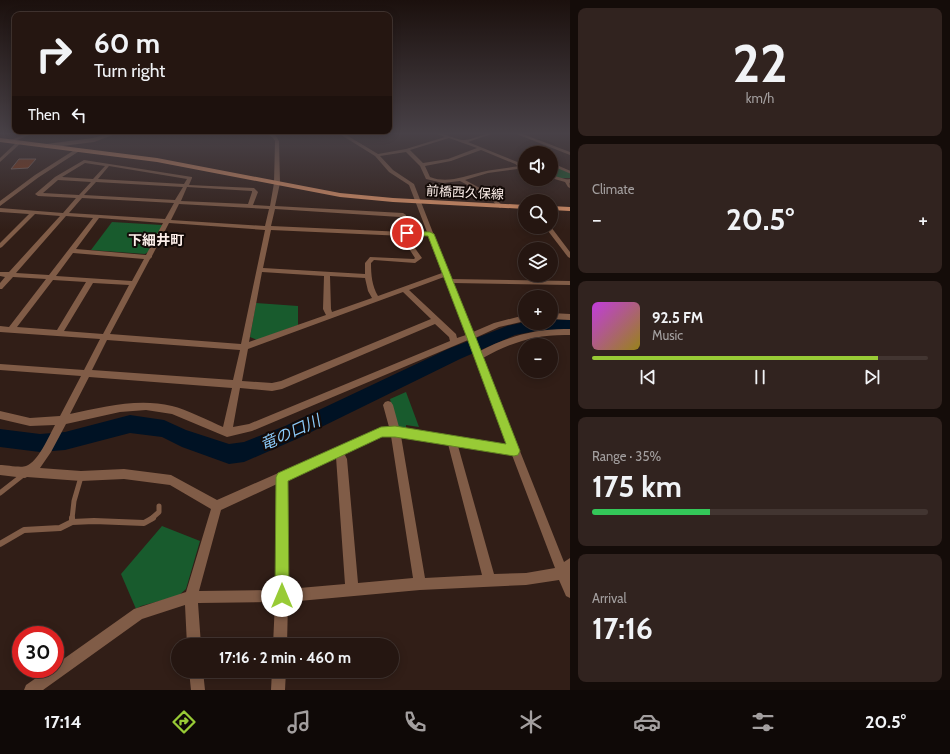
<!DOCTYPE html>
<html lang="en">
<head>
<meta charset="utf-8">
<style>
  body { margin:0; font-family:Cabin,"Noto Sans JP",sans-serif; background:#31231f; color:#f1f3f6; height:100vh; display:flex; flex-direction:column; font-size:15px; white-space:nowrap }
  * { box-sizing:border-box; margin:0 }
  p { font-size:13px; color:#a39f9f }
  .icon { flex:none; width:22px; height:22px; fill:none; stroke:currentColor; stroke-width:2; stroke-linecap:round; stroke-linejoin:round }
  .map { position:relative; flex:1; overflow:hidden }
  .drawer { display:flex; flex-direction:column; gap:8px; padding:8px; background:#140c09; width:380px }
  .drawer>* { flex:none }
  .top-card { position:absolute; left:12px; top:12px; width:380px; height:122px; border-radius:8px; box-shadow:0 2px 10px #0003,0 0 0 1px #423531; background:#251611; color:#f1f3f6; overflow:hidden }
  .fabs { position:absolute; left:518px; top:146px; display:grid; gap:8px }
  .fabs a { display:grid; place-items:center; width:40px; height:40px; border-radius:50%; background:#251611; box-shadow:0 2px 10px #0003,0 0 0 1px #423531; font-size:20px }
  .speed { position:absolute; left:12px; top:626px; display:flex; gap:8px; font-size:20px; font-weight:700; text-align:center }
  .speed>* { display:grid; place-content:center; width:52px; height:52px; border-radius:50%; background:#251611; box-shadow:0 2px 10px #0003,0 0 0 1px #423531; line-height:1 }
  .speed .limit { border:6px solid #d22; background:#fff; color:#111 }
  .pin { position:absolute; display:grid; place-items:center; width:34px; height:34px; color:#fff; margin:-17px; border:2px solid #fff; border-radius:50%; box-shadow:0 1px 4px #0007 }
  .me { position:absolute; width:44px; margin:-22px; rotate:0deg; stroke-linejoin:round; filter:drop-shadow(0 0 3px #0008) }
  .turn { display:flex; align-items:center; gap:14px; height:84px; padding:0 16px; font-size:18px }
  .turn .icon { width:52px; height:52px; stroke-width:2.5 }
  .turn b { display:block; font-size:28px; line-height:34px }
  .then { display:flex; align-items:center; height:38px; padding:0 16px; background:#0003; gap:8px; font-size:15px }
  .big { font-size:30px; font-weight:700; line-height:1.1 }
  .drawer .card { flex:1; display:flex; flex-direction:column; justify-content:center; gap:6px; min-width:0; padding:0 14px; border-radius:8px; background:#31231f }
  .drawer .dial { align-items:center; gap:0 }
  .dial b { font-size:52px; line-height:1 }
  .song { display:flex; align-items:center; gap:12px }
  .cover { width:48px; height:48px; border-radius:6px; background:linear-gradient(135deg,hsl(290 70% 55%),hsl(50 70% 35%)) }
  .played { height:4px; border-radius:2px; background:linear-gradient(90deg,#98cb36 85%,#423531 85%) }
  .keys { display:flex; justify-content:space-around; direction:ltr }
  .heat { display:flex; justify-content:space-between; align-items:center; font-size:22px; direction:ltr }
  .charge { height:6px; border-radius:3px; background:linear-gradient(90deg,#34c759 35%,#423531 0) }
  .trip { position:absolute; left:171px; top:638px; width:228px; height:40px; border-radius:20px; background:#251611; box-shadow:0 2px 10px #0003,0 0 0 1px #423531; font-weight:700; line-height:40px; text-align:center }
  .tabs { display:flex; height:64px; justify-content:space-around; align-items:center; background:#0f0907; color:#a39f9f }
  .tabs .icon { width:28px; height:28px }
  .tabs .selected { color:#98cb36 }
  .tabs b { font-size:18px; color:#f1f3f6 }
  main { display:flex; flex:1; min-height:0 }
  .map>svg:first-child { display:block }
  .green { fill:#185b2d }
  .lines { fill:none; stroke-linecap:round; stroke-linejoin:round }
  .river { fill:#001224; fill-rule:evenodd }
  .building { fill:#8c370d; stroke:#897269 }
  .service-far2 { stroke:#805c47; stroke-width:2.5 }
  .service-far1 { stroke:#805c47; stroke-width:5 }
  .service { stroke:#805c47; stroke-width:6 }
  .minor { fill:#805c47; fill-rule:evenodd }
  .tertiary { fill:#805c47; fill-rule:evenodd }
  .primary { fill:#dd9368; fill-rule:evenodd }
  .route { fill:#98cb36; stroke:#638423 }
  .labels { text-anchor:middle; stroke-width:4; stroke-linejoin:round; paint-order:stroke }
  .far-street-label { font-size:13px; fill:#fceee9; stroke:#130a07 }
  .far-quarter-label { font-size:14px; font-weight:bold; fill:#fceee9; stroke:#130a07 }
  .water-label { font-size:16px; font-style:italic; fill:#8ac9f8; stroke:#130a07 }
</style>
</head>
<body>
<main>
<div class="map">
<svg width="570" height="690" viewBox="0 0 570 690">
  <rect width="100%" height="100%" fill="#311e17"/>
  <path class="green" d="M551,165L570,172V178H560L551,175Z
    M112,222L162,225L163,226L148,252L145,254L91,250Z
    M256,303L298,306V325L257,340L250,337Z
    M406,392L419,427L406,425V429L400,428L396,424L390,399Z
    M162,526L200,541L186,589L178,596L141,606L136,609L121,574Z"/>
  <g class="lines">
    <path class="river" d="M551,319L570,320V332L541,330L515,335L460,359L299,438L244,462L229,464L182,447L162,437L130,433L65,450L40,452L0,447V429L40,434L65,432L130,415L164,420L186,430L229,444L244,442L285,426L448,349L507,326L525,322V323H551Z"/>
  </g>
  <path class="building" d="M19,159H36L28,168L11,169Z"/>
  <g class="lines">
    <path class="service-far2" d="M517,164L525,161
      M551,164L570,172"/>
    <path class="service-far1" d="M0,493L23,475
      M72,519L74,501L81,477
      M151,519L159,512V506"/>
    <path class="service" d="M72,522V518
      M0,544L24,530L60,528L72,522L94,521L144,523L153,518"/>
    <path class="minor" d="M28,133H34L15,141L11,140Z
      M266,133C273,133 276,135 279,141L280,183L275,206L403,213L406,215L409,231L427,232L409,185L389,172L375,156L338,133H343L378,154L406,149L445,137L435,133C445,133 453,139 463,140C470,141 484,133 494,133L468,142L525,165V168L488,173L465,180L489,193L503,206L500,208L486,195L460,181L443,183L426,179L420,166L406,152L380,156L393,170L414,184L451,279L570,281V285L453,283L473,332L494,323L525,315V321L499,327L475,338L480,351C509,336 537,328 570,329V335C536,334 512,342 483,358L564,562L570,558V598L566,596L559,580L526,585L420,590L288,602L287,645H273L275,602L198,603L201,645H187L185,605L142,619L43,690H24L26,685L49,669H55V665L134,609L186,592L211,509L170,485L124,479L81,481L27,477L25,478L0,475V465C6,465 21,468 26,466C38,462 49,436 55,425L30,426L0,419V411L30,418L60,416L81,376L0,370V364L84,370L100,339L0,332V326L9,327L46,279L13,277L2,289H0V283L5,277L0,276V272H9L60,216L35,214L2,247L0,248V243L29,214L0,212V208L63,213L76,198L38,196L35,194L55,177L84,160L192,177V178L189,185L254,188L258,192L253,205L270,206L274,183L275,141L273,138ZM449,138L477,148L448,159L423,163L410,150ZM481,150L520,166C507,168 494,169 482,172C464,176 448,184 430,177L425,166L451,161ZM85,163L105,166L93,179L62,177ZM109,166L187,179L184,184L98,179ZM58,180L91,182L79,195L43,193ZM96,182L183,187L175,200L84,195ZM187,187L252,191V192L248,204L181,201ZM82,198L174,203L165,219L69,213ZM179,204L269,209L265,226L171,220ZM275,209L400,217L404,232L271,226ZM66,216L93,218L49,275L16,273ZM99,218L163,223L146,255L76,249ZM169,223L265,230L241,344L110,334L150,259L152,257V256ZM271,230L404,236L406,244L415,258L414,259L370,257L365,263V274L263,268ZM410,235L428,236L442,273L378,296C372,286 371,275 371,263L374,260L415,263L422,258L412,244ZM73,253L144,259L132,281L56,276ZM262,272L324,276L323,309L326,315L249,342ZM330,276L365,278L368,291L372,298L332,312L331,309ZM444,277L466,335L457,338L456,334L409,290ZM53,280L86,282L57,330L17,327ZM93,283L129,285L103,334L64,331ZM403,292L431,319L281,381L272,383L242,381L248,349ZM435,324L449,337L450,341L249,424L233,427L240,388L272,391L282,389ZM107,340L240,350L233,380L92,370ZM468,340L508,445L399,427L393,405L391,402L388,401L385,402L383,405L389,427L378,429L217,500L171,475L124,469L81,471L40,468L51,452L66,424L120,412L146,410L172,414L227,437L252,431ZM89,377L232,388L223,427C209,421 186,409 172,406C137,398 104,407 70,414ZM382,436H391L413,578L358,583L347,459L344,453ZM401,436L448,444L482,575L425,578ZM458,446L512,455L555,568L526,573L494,574ZM336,457L345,584L288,589L287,480ZM277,484L276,590L199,591L221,510Z
      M514,133H520L570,152V155Z
      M18,141L22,142L0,162V158Z
      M551,175L569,180L570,188L568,187L565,182L551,178Z
      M545,227H551L570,252V258L568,257Z
      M551,313L570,314V320L551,319Z
      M189,671H203L205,690H191Z
      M272,671H286L285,690H271Z"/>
    <path class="tertiary" d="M110,133H118L94,142L46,148L43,146L46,144L93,138Z
      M76,149L81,150L39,177L0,206V201L35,175Z
      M570,179V183L564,181L565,180Z"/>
    <path class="primary" d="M0,138L157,158L340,193L393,198L525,205V209L393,202L340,197L157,162L0,142Z
      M551,206L570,207V211L551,210Z"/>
  </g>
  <linearGradient id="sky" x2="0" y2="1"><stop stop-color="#1b100d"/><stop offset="0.58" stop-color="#484147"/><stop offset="1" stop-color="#484147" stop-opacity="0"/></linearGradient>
  <rect width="570" height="230" fill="url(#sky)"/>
  <path class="route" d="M404,231L430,232L434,234L476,338L520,451L518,455L514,456L395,437H382L288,481L289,596L287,601L282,603L277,601L275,596L276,477L278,473L381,427L395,426L506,444L467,338L428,236L407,235L404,234Z"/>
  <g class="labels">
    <g class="far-street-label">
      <text transform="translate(465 192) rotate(3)" y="5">前橋西久保線</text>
    </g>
    <g class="far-quarter-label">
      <text x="156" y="245">下細井町</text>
    </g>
    <g class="water-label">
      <text transform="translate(290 432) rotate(-24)" y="6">竜の口川</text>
    </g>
  </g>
</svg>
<div class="fabs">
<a><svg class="icon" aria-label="sound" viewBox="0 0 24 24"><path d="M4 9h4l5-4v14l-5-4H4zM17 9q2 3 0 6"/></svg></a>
<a><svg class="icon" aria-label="search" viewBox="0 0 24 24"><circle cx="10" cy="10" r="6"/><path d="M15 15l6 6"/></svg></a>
<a><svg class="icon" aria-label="layers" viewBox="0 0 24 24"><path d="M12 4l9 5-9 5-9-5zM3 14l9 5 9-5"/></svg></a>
<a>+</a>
<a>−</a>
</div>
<div class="speed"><div class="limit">30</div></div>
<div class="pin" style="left:407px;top:233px;background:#d93025"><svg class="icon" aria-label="arrive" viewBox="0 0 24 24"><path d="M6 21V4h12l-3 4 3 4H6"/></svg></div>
<svg class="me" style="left:282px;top:596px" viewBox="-20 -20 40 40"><circle r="19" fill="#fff"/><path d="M0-13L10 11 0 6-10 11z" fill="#98cb36"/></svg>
<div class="trip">17:16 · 2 min · 460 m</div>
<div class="top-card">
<div class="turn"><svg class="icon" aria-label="right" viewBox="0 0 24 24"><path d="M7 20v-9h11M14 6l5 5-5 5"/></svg><div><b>60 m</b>Turn right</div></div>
<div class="then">Then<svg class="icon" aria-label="left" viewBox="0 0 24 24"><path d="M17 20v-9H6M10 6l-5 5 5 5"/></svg></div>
</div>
</div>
<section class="drawer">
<div class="card dial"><b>22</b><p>km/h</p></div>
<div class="card"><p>Climate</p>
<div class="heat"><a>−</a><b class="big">20.5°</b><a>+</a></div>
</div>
<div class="card">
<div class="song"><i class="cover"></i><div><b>92.5 FM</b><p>Music</p></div></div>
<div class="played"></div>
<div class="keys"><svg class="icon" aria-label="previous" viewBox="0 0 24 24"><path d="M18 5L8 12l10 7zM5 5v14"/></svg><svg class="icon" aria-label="pause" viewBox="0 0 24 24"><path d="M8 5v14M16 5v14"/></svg><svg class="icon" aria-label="next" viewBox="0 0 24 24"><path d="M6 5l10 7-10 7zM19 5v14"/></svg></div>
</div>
<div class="card"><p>Range · 35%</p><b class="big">175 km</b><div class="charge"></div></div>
<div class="card"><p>Arrival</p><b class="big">17:16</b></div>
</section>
</main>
<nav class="tabs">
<b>17:14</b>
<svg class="icon selected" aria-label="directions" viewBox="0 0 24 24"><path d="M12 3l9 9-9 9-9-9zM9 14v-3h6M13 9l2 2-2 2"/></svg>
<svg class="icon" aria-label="music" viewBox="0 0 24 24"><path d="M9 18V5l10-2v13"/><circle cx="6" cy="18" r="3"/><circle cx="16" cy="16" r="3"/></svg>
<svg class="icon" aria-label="phone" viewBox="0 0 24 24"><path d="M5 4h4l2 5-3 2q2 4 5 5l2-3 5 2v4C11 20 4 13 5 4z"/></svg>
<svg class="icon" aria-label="climate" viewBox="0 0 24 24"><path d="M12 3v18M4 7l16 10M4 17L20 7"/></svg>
<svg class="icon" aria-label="car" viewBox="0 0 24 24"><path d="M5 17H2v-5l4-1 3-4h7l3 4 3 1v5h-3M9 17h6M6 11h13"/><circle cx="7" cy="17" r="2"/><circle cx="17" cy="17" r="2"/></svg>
<svg class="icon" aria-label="filters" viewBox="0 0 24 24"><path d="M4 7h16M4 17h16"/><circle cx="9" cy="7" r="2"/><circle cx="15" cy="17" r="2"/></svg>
<b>20.5°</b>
</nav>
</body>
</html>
